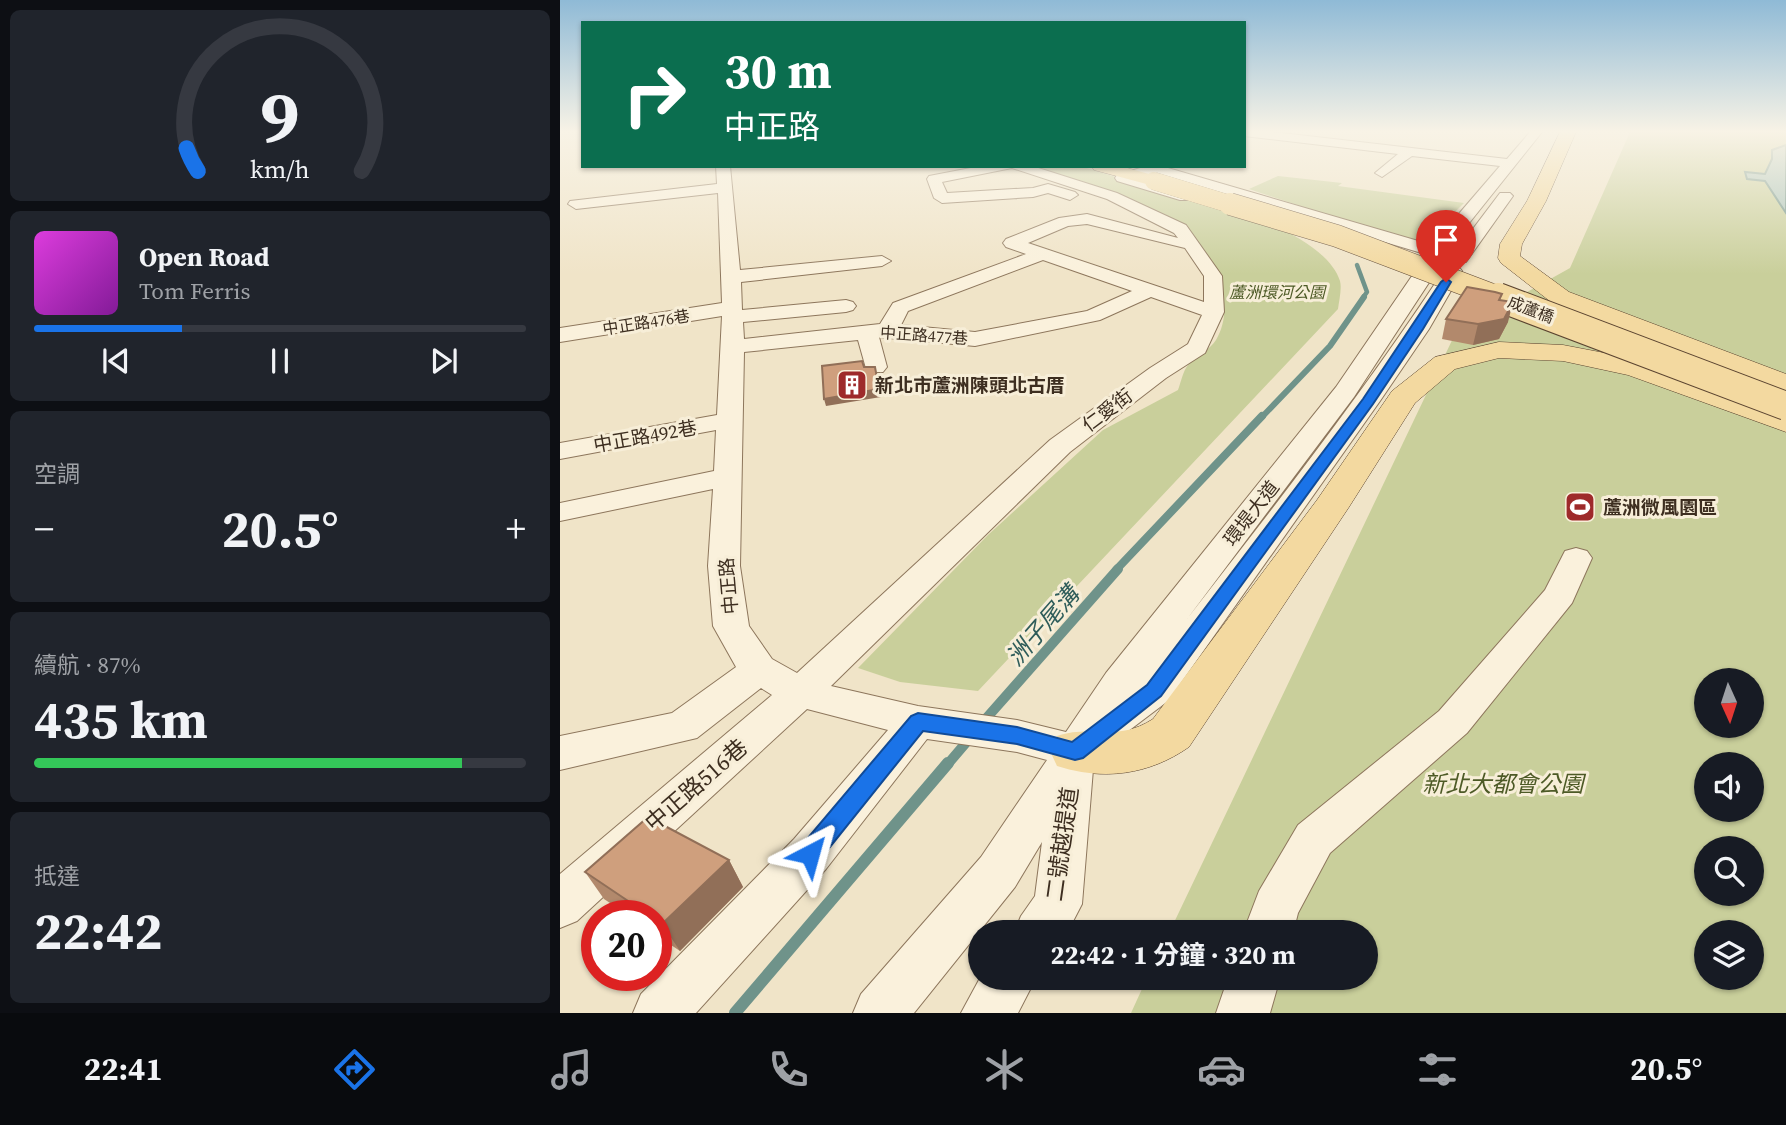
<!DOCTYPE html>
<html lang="zh-TW">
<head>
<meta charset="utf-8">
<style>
  body { margin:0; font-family:"Source Serif 4","Noto Sans TC",serif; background:#20242c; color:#f1f3f6; height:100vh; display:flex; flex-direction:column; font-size:26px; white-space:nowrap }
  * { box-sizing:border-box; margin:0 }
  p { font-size:23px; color:#9ea1a6 }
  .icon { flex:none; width:38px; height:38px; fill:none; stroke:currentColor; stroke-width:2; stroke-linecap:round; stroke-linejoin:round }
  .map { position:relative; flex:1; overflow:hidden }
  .side { display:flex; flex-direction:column; gap:10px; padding:10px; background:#0d0f14; width:560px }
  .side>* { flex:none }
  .banner { position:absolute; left:21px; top:21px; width:665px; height:147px; border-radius:0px; box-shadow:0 2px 5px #0004; background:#0b6e4f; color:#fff; overflow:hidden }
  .needle { width:46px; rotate:177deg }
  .fabs { position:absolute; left:1134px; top:668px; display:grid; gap:14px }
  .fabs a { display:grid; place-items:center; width:70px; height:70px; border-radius:50%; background:#171b24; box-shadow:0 2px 5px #0004; font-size:35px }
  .speed { position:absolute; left:21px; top:900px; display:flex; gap:14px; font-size:35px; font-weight:700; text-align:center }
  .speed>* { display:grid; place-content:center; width:91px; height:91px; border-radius:50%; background:#171b24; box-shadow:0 2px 5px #0004; line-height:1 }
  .speed .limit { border:10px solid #d22; background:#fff; color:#111 }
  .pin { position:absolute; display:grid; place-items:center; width:60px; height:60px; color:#fff; margin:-72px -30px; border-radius:50% 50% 50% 0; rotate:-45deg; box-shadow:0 0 7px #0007 }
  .pin .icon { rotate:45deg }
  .me { position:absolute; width:77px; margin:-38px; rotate:39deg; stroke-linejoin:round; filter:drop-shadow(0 0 5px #0008) }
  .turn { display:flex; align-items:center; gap:24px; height:147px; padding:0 28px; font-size:32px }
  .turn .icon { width:91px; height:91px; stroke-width:2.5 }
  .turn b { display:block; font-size:49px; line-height:60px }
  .big { font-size:52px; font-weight:700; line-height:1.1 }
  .side .card { flex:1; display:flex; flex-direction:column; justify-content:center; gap:10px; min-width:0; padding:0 24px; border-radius:10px; background:#20242c }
  .side .dial { align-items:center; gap:0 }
  .dial svg { height:182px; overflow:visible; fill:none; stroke:#363941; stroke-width:7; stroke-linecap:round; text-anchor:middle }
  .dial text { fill:#f1f3f6; stroke:none }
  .song { display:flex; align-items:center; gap:21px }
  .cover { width:84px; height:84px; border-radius:10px; background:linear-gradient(135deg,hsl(300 70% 55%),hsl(290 70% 35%)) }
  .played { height:7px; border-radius:4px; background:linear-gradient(90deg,#1a73e8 30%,#363941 30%) }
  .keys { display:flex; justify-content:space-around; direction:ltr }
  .heat { display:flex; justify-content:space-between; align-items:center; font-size:38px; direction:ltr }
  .charge { height:10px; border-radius:5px; background:linear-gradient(90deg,#34c759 87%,#363941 0) }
  .trip { position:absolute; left:408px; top:920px; width:410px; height:70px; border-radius:35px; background:#171b24; box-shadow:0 2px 5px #0004; font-weight:700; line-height:70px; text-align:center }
  .tabs { display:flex; height:112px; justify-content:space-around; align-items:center; background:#090b0e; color:#9ea1a6 }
  .tabs .icon { width:49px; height:49px }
  .tabs .selected { color:#1a73e8 }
  .tabs b { font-size:32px; color:#f1f3f6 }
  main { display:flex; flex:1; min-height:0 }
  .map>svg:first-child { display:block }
  .green { fill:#c9cf9b; fill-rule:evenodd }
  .water { fill:#a9c4bc; stroke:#6f938a; stroke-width:2 }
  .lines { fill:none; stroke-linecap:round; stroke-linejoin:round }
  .stream-far4 { stroke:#6f938a; stroke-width:4.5 }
  .stream-far3 { stroke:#6f938a; stroke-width:6 }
  .stream-far2 { stroke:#6f938a; stroke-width:8 }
  .stream-far1 { stroke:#6f938a; stroke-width:10 }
  .stream { stroke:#6f938a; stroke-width:12 }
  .minor-casing { stroke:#8d765c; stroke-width:2 }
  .major-casing { stroke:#5b4430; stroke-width:1 }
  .minor { fill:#faf1dc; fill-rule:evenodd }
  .major { fill:#f3d9a0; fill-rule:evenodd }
  .major-bridge-far2-casing { stroke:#5b4430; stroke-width:18; stroke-linecap:butt }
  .major-bridge-far1-casing { stroke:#5b4430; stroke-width:23; stroke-linecap:butt }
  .major-bridge-casing { stroke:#5b4430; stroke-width:30; stroke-linecap:butt }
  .major-bridge-far2 { stroke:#f3d9a0; stroke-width:18 }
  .major-bridge-far1 { stroke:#f3d9a0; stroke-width:22 }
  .major-bridge { stroke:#f3d9a0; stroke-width:28 }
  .wall { fill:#b2896c }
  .shaded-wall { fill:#916f58 }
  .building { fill:#cf9f7d; stroke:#916f58; stroke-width:2 }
  .route { fill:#1a73e8; stroke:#114b97; stroke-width:2 }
  .labels { text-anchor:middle; stroke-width:6; stroke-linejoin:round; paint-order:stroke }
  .far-park-label { font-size:16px; font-style:italic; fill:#4d5a26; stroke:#f7eed8 }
  .far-street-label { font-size:16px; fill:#3d2e20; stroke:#f7eed8 }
  .poi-label { font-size:19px; font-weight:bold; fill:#3d2e20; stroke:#f7eed8; text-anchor:start }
  .street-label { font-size:19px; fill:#3d2e20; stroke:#f7eed8 }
  .near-park-label { font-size:23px; font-style:italic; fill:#4d5a26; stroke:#f7eed8 }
  .near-street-label { font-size:23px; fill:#3d2e20; stroke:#f7eed8 }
  .near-water-label { font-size:24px; font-style:italic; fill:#2f5d5a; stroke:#f7eed8 }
</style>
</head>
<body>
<main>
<section class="side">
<div class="card dial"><svg viewBox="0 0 100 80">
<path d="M14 69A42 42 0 1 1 86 69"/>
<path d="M14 69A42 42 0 0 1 9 59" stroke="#1a73e8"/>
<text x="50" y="56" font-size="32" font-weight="700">9</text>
<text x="50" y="72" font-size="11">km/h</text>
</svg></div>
<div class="card">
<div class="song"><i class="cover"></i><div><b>Open Road</b><p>Tom Ferris</p></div></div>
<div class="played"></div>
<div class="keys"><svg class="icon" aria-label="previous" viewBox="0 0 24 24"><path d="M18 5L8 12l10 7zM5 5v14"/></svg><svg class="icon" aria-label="pause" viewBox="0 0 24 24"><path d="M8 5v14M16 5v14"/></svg><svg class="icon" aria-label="next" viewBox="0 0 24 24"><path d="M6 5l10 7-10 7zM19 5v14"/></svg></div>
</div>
<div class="card"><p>空調</p>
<div class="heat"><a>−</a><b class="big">20.5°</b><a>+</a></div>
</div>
<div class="card"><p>續航 · 87%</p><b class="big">435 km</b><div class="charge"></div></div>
<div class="card"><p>抵達</p><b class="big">22:42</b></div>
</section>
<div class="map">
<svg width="1226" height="1013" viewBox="0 0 1226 1013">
  <rect width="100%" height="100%" fill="#f0e4c8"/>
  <path class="green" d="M1070,132H1226V1013H571L587,978H805V933H609L896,332L1010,268ZM1146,681H1192V726H1146ZM1146,765H1192V810H1146ZM1146,849H1192V894H1146ZM1146,933H1192V978H1146Z
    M462,166H520L718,227C740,238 772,256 780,281C782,289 779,301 778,309L418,691L340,682L298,668L428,535L543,430L618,390C621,382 623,371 628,365C636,355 650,350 656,340C679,301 650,251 620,226Z
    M718,176L782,183L778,186L904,203L865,242H848L689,189Z"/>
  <path class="water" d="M1226,145V213L1205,181L1187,179L1185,172L1205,174L1212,159V150Z"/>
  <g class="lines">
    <path class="stream-far4" d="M797,265L807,292L802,299"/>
    <path class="stream-far3" d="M701,418L770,346L804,297"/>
    <path class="stream-far2" d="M556,570L702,416"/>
    <path class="stream-far1" d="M423,722L558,569
      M387,765L410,738"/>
    <path class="stream" d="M175,1013L388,763"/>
    <g class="minor-casing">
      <path id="minor" d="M684,132H713L947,159L970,132H982L886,252L891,258L940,193H950L953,196L906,262H895L902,271L900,275L890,277L896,282L869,329L820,401L608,701L534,757L522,904L507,933H454L461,916L475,896L482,842L455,887L354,1013H293L301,994L421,857L487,760L457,752L367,739L266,869L136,1013H73L81,994L234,839L328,730L247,709L17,921L0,928V874L212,695L201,688L137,738L0,770V736L112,713L176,667L153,626L148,566L153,489L0,521V503L154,471L156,430L0,459V443L157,415L162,316L0,342V328L162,303L158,193L16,209L8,204L10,201L157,184L156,166H170L180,270L322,256L331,261L322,266L181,282L182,310L286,300L293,302L296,306L293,310L286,312L183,322L184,339L320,324L333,303L466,254L446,247L443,243L446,239L499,218L527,214L618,238L614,233L547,199L452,168L382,182L387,193L473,188L488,184L515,192L518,195L510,200L488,193L473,197L382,203L374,198L367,179L369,176L421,166H472L557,193L626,225L662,276L664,312L645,353L606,378L510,452L271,686L358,706L457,720L506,732L546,673L776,387L854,273L865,268H880L874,261L867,260L865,254L594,173L577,178L630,194L633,197L630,200H620L557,181L555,178L557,175L587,166H610L608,168L872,245L940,166L852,156L822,177L815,173L838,154L684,136ZM527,224L625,248L644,276V302L468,243L508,226ZM483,260L572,291L527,311L415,332L341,325L348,311ZM878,279C800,397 713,508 627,619L794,397L870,281ZM591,297L642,315L628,344L590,368L490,440L237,673L212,659L189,626L180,566L184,352L298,340L307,372H323L327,367L319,337L415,346L540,320Z
        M1016,548L1027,551L1032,558L1012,603L907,733L770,853L738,913L733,933H683L699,891L738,825L879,711L985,590L1005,551Z
        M420,978H476L458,1013H401Z
        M668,978H720L710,1013H656Z"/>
    </g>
    <g class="major-casing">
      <path id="major" d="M1000,132H1016L986,201L962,244L960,256L1009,292L1226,374V393L991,302L941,263L938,258L940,244L967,201Z
        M532,166H560L600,177L603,181L594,186L534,170Z
        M939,342L1003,345L1076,359L1226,411V432L1068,375L1003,361L939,358L895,369L855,403L789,507L629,747C589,775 543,781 497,766L490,751L497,736C533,724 556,743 593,719L757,500L832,391L875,357Z"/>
    </g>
    <use href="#minor" class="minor"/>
    <use href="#major" class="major"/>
    <g class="major-bridge-far2-casing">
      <path id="major-bridge-far2" d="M594,181L676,206"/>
    </g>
    <g class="major-bridge-far1-casing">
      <path id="major-bridge-far1" d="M670,204L777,236L943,299"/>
    </g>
    <g class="major-bridge-casing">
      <path id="major-bridge" d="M938,297L1226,406"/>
    </g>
    <use href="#major-bridge-far2" class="major-bridge-far2"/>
    <use href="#major-bridge-far1" class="major-bridge-far1"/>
    <use href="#major-bridge" class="major-bridge"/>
  </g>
  <path class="wall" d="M942,294L940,300L948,322L939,339L913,345L882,339L886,319Z
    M169,860L183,887L120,951L96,935V915H68L44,899L25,872Z"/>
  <path class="shaded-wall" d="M953,302L948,322L939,339L913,345L918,324Z
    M315,367L321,397L266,406L264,399Z
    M169,860L183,887L120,951L102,924Z"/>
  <path class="building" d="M907,287L935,292L942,294L939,300L953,302L944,319L918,324L886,319Z
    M302,361L304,367H315L319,389L264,399L262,366Z
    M88,817L169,860L102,924L96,920V915H89L25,872Z"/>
  <linearGradient id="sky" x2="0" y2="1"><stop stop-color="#8fbad6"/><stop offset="0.48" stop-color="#f8f3e6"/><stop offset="1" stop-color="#f8f3e6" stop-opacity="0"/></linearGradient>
  <rect width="1226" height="274" fill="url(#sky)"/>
  <path class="route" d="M886,278L891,282L863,329L813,404L601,696L523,758L515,760L457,744L363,731L258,862L250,866L241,862L237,854L241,846L351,716L358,713L457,727L512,742L587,685L803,399L881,282Z"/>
  <defs>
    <g id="building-square" transform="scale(1.575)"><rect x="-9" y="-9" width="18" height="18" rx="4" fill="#9e2a2b" stroke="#f7eed8"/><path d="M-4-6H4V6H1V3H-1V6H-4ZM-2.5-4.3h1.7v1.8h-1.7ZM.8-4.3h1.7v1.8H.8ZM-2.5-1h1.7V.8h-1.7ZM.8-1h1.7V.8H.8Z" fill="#fff"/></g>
    <g id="stadium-square" transform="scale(1.575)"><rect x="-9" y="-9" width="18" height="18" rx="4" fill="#9e2a2b" stroke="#f7eed8"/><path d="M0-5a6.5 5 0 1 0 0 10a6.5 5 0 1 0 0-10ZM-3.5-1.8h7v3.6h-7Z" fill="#fff"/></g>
  </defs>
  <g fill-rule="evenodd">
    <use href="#building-square" x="292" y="385"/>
    <use href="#stadium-square" x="1020" y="507"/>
  </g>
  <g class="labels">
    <g class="far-park-label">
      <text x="717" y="298">蘆洲環河公園</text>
    </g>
    <g class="far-street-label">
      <text transform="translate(971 309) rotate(21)" y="6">成蘆橋</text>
      <text transform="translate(86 322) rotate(-9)" y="6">中正路476巷</text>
      <text transform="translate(364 335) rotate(4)" y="6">中正路477巷</text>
    </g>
    <g class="poi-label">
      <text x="315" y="392">新北市蘆洲陳頭北古厝</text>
      <text x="1043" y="514">蘆洲微風園區</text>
    </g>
    <g class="street-label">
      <text transform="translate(547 410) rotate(-37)" y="7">仁愛街</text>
      <text transform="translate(85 436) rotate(-10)" y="7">中正路492巷</text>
      <text transform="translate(691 513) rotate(-52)" y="7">環堤大道</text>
      <text transform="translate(168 586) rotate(-95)" y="7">中正路</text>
    </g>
    <g class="near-park-label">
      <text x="943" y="792">新北大都會公園</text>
    </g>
    <g class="near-street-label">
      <text transform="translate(136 785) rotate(-41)" y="8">中正路516巷</text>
      <text transform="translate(502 844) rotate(-82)" y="8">二號越提道</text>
    </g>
    <g class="near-water-label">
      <text transform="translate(483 626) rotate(-49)" y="8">洲子尾溝</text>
    </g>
  </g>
</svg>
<div class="fabs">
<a><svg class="needle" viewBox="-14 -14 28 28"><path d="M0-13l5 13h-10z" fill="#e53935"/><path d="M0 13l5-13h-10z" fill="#9ea1a6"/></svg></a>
<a><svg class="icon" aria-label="sound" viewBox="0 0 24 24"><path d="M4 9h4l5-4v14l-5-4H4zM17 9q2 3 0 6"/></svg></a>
<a><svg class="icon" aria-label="search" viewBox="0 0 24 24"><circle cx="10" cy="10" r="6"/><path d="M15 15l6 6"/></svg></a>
<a><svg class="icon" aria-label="layers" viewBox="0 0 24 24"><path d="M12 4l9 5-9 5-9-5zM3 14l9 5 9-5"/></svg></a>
</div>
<div class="speed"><div class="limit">20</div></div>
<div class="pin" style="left:886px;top:282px;background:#d93025"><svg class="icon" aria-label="arrive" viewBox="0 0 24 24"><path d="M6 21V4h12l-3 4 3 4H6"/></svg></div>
<svg class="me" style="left:250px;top:854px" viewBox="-20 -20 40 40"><path d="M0-17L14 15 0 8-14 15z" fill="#1a73e8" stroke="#fff" stroke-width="4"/></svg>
<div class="trip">22:42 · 1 分鐘 · 320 m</div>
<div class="banner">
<div class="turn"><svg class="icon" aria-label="right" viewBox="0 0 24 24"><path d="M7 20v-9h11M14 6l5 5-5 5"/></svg><div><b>30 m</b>中正路</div></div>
</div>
</div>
</main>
<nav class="tabs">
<b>22:41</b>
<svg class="icon selected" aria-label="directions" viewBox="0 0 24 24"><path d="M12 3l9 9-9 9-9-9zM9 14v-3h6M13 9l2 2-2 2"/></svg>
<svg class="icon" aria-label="music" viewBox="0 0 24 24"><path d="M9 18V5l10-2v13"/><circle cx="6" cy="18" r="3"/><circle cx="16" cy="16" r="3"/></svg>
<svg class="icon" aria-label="phone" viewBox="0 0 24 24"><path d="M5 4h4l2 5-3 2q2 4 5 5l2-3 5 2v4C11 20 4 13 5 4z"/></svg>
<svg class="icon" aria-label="climate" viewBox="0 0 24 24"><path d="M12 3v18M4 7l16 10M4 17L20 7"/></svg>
<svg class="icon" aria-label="car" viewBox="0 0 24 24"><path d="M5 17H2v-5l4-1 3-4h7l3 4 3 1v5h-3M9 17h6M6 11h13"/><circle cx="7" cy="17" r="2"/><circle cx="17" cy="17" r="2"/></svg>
<svg class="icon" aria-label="filters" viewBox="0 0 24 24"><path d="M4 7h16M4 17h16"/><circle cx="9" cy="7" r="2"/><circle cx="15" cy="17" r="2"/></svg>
<b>20.5°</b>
</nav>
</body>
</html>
